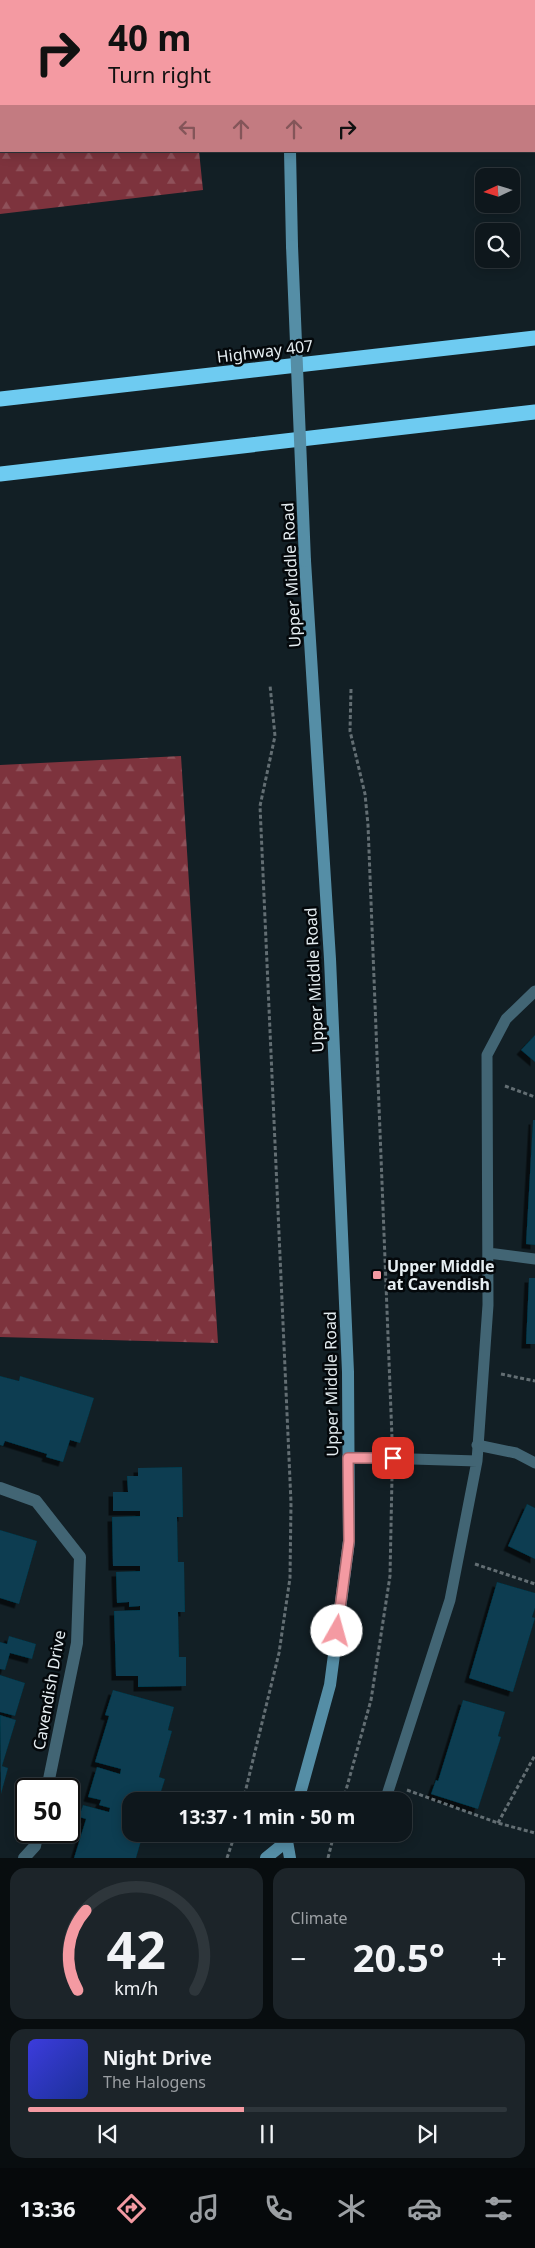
<!DOCTYPE html>
<html lang="en">
<head>
<meta charset="utf-8">
<style>
  body { margin:0; font-family:"Noto Sans",sans-serif; background:#1c2429; color:#f1f3f6; height:100vh; display:flex; flex-direction:column; font-size:19px; white-space:nowrap }
  * { box-sizing:border-box; margin:0 }
  p { font-size:16px; color:#9b9fa3 }
  .icon { flex:none; width:28px; height:28px; fill:none; stroke:currentColor; stroke-width:2; stroke-linecap:round; stroke-linejoin:round }
  .map { position:relative; height:1858px; overflow:hidden }
  .side { display:flex; flex-direction:column; gap:10px; padding:10px; background:#080d0f; flex:1 }
  .side>* { flex:none }
  .banner { position:absolute; left:0px; top:0px; width:535px; height:152px; box-shadow:0 2px 12px #0003,0 0 0 1px #2e363b; background:#f49aa2; color:#111; overflow:hidden }
  .needle { width:32px; rotate:266deg }
  .buttons { position:absolute; left:475px; top:168px; display:grid; gap:10px }
  .buttons a { display:grid; place-items:center; width:45px; height:45px; border-radius:10px; background:#0e171c; box-shadow:0 2px 12px #0003,0 0 0 1px #2e363b; font-size:25px }
  .speed { position:absolute; left:15px; top:1778px; display:flex; gap:10px; font-size:25px; font-weight:700; text-align:center }
  .speed>* { display:grid; place-content:center; width:65px; height:65px; border-radius:50%; background:#0e171c; box-shadow:0 2px 12px #0003,0 0 0 1px #2e363b; line-height:1 }
  .speed .limit { border:2px solid #111; border-radius:8px; background:#fff; color:#111 }
  .pin { position:absolute; display:grid; place-items:center; width:42px; height:42px; color:#fff; margin:-21px; border-radius:10px; box-shadow:0 2px 8px #0006 }
  .me { position:absolute; width:55px; margin:-28px; rotate:7deg; stroke-linejoin:round; filter:drop-shadow(0 0 4px #0008) }
  .turn { display:flex; align-items:center; gap:18px; height:105px; padding:0 25px; font-size:22px }
  .turn .icon { width:65px; height:65px; stroke-width:2.5 }
  .turn b { display:block; font-size:35px; line-height:42px }
  .lanes { display:flex; align-items:center; height:48px; padding:0 25px; background:#0003; justify-content:center; gap:25px; direction:ltr }
  .lanes .off { opacity:.35 }
  .big { font-size:38px; font-weight:700; line-height:1.1 }
  .side .tile { flex:1; display:flex; flex-direction:column; justify-content:center; gap:8px; min-width:0; padding:0 18px; border-radius:15px; background:#1c2429 }
  .side .dial { align-items:center; gap:0 }
  .dial svg { height:130px; overflow:visible; fill:none; stroke:#2e363b; stroke-width:7; stroke-linecap:round; text-anchor:middle }
  .dial text { fill:#f1f3f6; stroke:none }
  .song { display:flex; align-items:center; gap:15px }
  .cover { width:60px; height:60px; border-radius:8px; background:linear-gradient(135deg,hsl(240 70% 55%),hsl(230 70% 35%)) }
  .played { height:5px; border-radius:2px; background:linear-gradient(90deg,#f49aa2 45%,#2e363b 45%) }
  .keys { display:flex; justify-content:space-around; direction:ltr }
  .heat { display:flex; justify-content:space-between; align-items:center; font-size:28px; direction:ltr }
  .side .tiles { flex:1; display:grid; gap:10px; grid-template-columns:1fr 1fr }
  .tile:last-child { grid-column:span 2 }
  .trip { position:absolute; left:122px; top:1792px; width:290px; height:50px; border-radius:15px; background:#0e171c; box-shadow:0 2px 12px #0003,0 0 0 1px #2e363b; font-weight:700; line-height:50px; text-align:center }
  .dock { display:flex; height:80px; justify-content:space-around; align-items:center; background:#06090b; color:#9b9fa3 }
  .dock .icon { width:35px; height:35px }
  .dock .selected { color:#f49aa2 }
  .dock b { font-size:22px; color:#f1f3f6 }
  .map>svg:first-child { display:block }
  .forest { fill:url(#forest-firs) }
  .building { fill:#073e51; filter:url(#shadow) }
  .lines { fill:none; stroke-linecap:round; stroke-linejoin:round }
  .path { stroke:#636e73; stroke-width:3; stroke-dasharray:4 2.5; stroke-linecap:butt }
  .service { stroke:#426574; stroke-width:11 }
  .minor { stroke:#426574; stroke-width:12 }
  .secondary { stroke:#558ea6; stroke-width:12 }
  .motorway { stroke:#6ecbf1; stroke-width:15 }
  .secondary-bridge { stroke:#558ea6; stroke-width:12 }
  .route-casing { stroke:#9f6469; stroke-width:12 }
  .route { stroke:#f49aa2; stroke-width:9 }
  .poi-dot { fill:#f49aa2; stroke:#04080b; stroke-width:2 }
  .labels { text-anchor:middle; stroke-width:5; stroke-linejoin:round; paint-order:stroke }
  .street-label { font-size:16px; fill:#e5edf1; stroke:#04080b }
  .poi-label { font-size:16px; font-weight:bold; fill:#e5edf1; stroke:#04080b; text-anchor:start }
</style>
</head>
<body>
<div class="map">
<svg width="535" height="1858" viewBox="0 0 535 1858">
  <defs>
    <pattern id="forest-firs" width="22" height="20" patternUnits="userSpaceOnUse" patternTransform="scale(1.25)"><rect width="22" height="20" fill="#7d333d"/><path d="M5 1l3.5 6h-7zM16 11l3.5 6h-7z" fill="#8f515a"/></pattern>
    <filter id="shadow"><feDropShadow dx="-4.5" dy="4.5" stdDeviation="0" flood-color="#0009"/></filter>
  </defs>
  <rect width="100%" height="100%" fill="#121f25"/>
  <path class="forest" d="M0,0H183L1,1V151H199L203,190L0,214Z
    M181,756L218,1343L0,1337V765Z"/>
  <path class="building" d="M535,1035V1062L521,1050Z
    M533,1120H535V1245L526,1244Z
    M529,1278H535V1344H526Z
    M0,1376L19,1381L20,1376L94,1398L80,1443L70,1440L63,1462L46,1457L47,1454L5,1441L3,1446L0,1445Z
    M182,1467L183,1517H177L178,1562H184L185,1612H178L179,1657H186V1686L138,1687V1676H116L114,1611L140,1610V1606L129,1607V1602L117,1603L116,1572L140,1571V1566H113L112,1517L140,1516V1511H113V1492H128L127,1476H138V1468Z
    M527,1504L535,1508V1559L508,1546Z
    M0,1530L37,1541L19,1604L0,1598Z
    M497,1582L535,1593V1608L532,1617L535,1618L513,1692L469,1678Z
    M9,1636L36,1644L32,1659L10,1653L5,1670L0,1669V1642L7,1644Z
    M0,1675L25,1683L15,1716L0,1712Z
    M113,1690L174,1707L168,1730L172,1731L159,1777L165,1779L158,1801H131V1834H143L136,1858H74L86,1819L79,1817L83,1805L109,1812L110,1808L99,1805L101,1800L88,1797L97,1767L120,1774L121,1769L95,1762L109,1716L105,1715Z
    M463,1700L505,1712L498,1736L501,1737L478,1809L431,1794L436,1780L438,1781Z
    M0,1715L16,1720L2,1766L8,1768L1,1794Z"/>
  <g class="lines">
    <path class="path" d="M243,0V1
      M318,1L319,0
      M351,689L350,731L365,794L368,825L392,1438
      M505,1086L535,1097
      M501,1374L535,1381
      M475,1564L535,1584
      M407,1790L498,1823L535,1833
      M243,1801L279,1653L290,1578L291,1503L260,806L275,736L270,685
      M343,1801L371,1700L390,1576L392,1477
      M498,1823L535,1755
      M227,1858L235,1834
      M328,1858L334,1834"/>
    <path class="service" d="M488,1253L535,1259
      M477,1445L516,1453L535,1463
      M348,1457L477,1461
      M385,1801L450,1600L477,1461L488,1305L487,1055L506,1019L535,991"/>
    <path class="minor" d="M0,1488L36,1501L80,1557L77,1643L47,1789
      M24,1858L35,1846L38,1831"/>
    <path class="secondary" d="M287,0L288,1
      M290,151L292,246
      M298,1801L330,1685L349,1541L348,1372L330,959L305,561
      M289,1834L287,1841L290,1858
      M266,1858L287,1841"/>
    <path class="motorway" d="M0,399L535,338
      M0,474L535,412"/>
    <path class="secondary-bridge" d="M292,246L305,561"/>
  </g>
  <g class="lines">
    <g class="route-casing">
      <path id="route" d="M337,1631L349,1541L348,1458H393"/>
    </g>
    <use href="#route" class="route"/>
  </g>
  <rect class="poi-dot" x="372" y="1270" width="10" height="10" rx="2.5"/>
  <g class="labels">
    <g class="street-label">
      <text transform="translate(265 351) rotate(-7)" y="6">Highway 407</text>
      <text transform="translate(291 575) rotate(-93)" y="6">Upper Middle Road</text>
      <text transform="translate(314 980) rotate(-93)" y="6">Upper Middle Road</text>
      <text transform="translate(331 1384) rotate(-91)" y="6">Upper Middle Road</text>
      <text transform="translate(49 1690) rotate(-80)" y="6">Cavendish Drive</text>
    </g>
    <g class="poi-label">
      <text x="387" y="1272">Upper Middle<tspan x="387" dy="18">at Cavendish</tspan></text>
    </g>
  </g>
</svg>
<div class="buttons">
<a><svg class="needle" viewBox="-14 -14 28 28"><path d="M0-13l5 13h-10z" fill="#e53935"/><path d="M0 13l5-13h-10z" fill="#9b9fa3"/></svg></a>
<a><svg class="icon" aria-label="search" viewBox="0 0 24 24"><circle cx="10" cy="10" r="6"/><path d="M15 15l6 6"/></svg></a>
</div>
<div class="speed"><div class="limit">50</div></div>
<div class="pin" style="left:393px;top:1458px;background:#d93025"><svg class="icon" aria-label="arrive" viewBox="0 0 24 24"><path d="M6 21V4h12l-3 4 3 4H6"/></svg></div>
<svg class="me" style="left:337px;top:1631px" viewBox="-20 -20 40 40"><circle r="19" fill="#fff"/><path d="M0-13L10 11 0 6-10 11z" fill="#f49aa2"/></svg>
<div class="trip">13:37 · 1 min · 50 m</div>
<div class="banner">
<div class="turn"><svg class="icon" aria-label="right" viewBox="0 0 24 24"><path d="M7 20v-9h11M14 6l5 5-5 5"/></svg><div><b>40 m</b>Turn right</div></div>
<div class="lanes"><svg class="icon off" aria-label="left" viewBox="0 0 24 24"><path d="M17 20v-9H6M10 6l-5 5 5 5"/></svg><svg class="icon off" aria-label="ahead" viewBox="0 0 24 24"><path d="M12 20V5M6 11l6-6 6 6"/></svg><svg class="icon off" aria-label="ahead" viewBox="0 0 24 24"><path d="M12 20V5M6 11l6-6 6 6"/></svg><svg class="icon" aria-label="right" viewBox="0 0 24 24"><path d="M7 20v-9h11M14 6l5 5-5 5"/></svg></div>
</div>
</div>
<section class="side">
<div class="tiles">
<div class="tile dial"><svg viewBox="0 0 100 80">
<path d="M14 69A42 42 0 1 1 86 69"/>
<path d="M14 69A42 42 0 0 1 19 20" stroke="#f49aa2"/>
<text x="50" y="56" font-size="32" font-weight="700">42</text>
<text x="50" y="72" font-size="11">km/h</text>
</svg></div>
<div class="tile"><p>Climate</p>
<div class="heat"><a>−</a><b class="big">20.5°</b><a>+</a></div>
</div>
<div class="tile">
<div class="song"><i class="cover"></i><div><b>Night Drive</b><p>The Halogens</p></div></div>
<div class="played"></div>
<div class="keys"><svg class="icon" aria-label="previous" viewBox="0 0 24 24"><path d="M18 5L8 12l10 7zM5 5v14"/></svg><svg class="icon" aria-label="pause" viewBox="0 0 24 24"><path d="M8 5v14M16 5v14"/></svg><svg class="icon" aria-label="next" viewBox="0 0 24 24"><path d="M6 5l10 7-10 7zM19 5v14"/></svg></div>
</div>
</div>
</section>
<nav class="dock">
<b>13:36</b>
<svg class="icon selected" aria-label="directions" viewBox="0 0 24 24"><path d="M12 3l9 9-9 9-9-9zM9 14v-3h6M13 9l2 2-2 2"/></svg>
<svg class="icon" aria-label="music" viewBox="0 0 24 24"><path d="M9 18V5l10-2v13"/><circle cx="6" cy="18" r="3"/><circle cx="16" cy="16" r="3"/></svg>
<svg class="icon" aria-label="phone" viewBox="0 0 24 24"><path d="M5 4h4l2 5-3 2q2 4 5 5l2-3 5 2v4C11 20 4 13 5 4z"/></svg>
<svg class="icon" aria-label="climate" viewBox="0 0 24 24"><path d="M12 3v18M4 7l16 10M4 17L20 7"/></svg>
<svg class="icon" aria-label="car" viewBox="0 0 24 24"><path d="M5 17H2v-5l4-1 3-4h7l3 4 3 1v5h-3M9 17h6M6 11h13"/><circle cx="7" cy="17" r="2"/><circle cx="17" cy="17" r="2"/></svg>
<svg class="icon" aria-label="filters" viewBox="0 0 24 24"><path d="M4 7h16M4 17h16"/><circle cx="9" cy="7" r="2"/><circle cx="15" cy="17" r="2"/></svg>
</nav>
</body>
</html>
